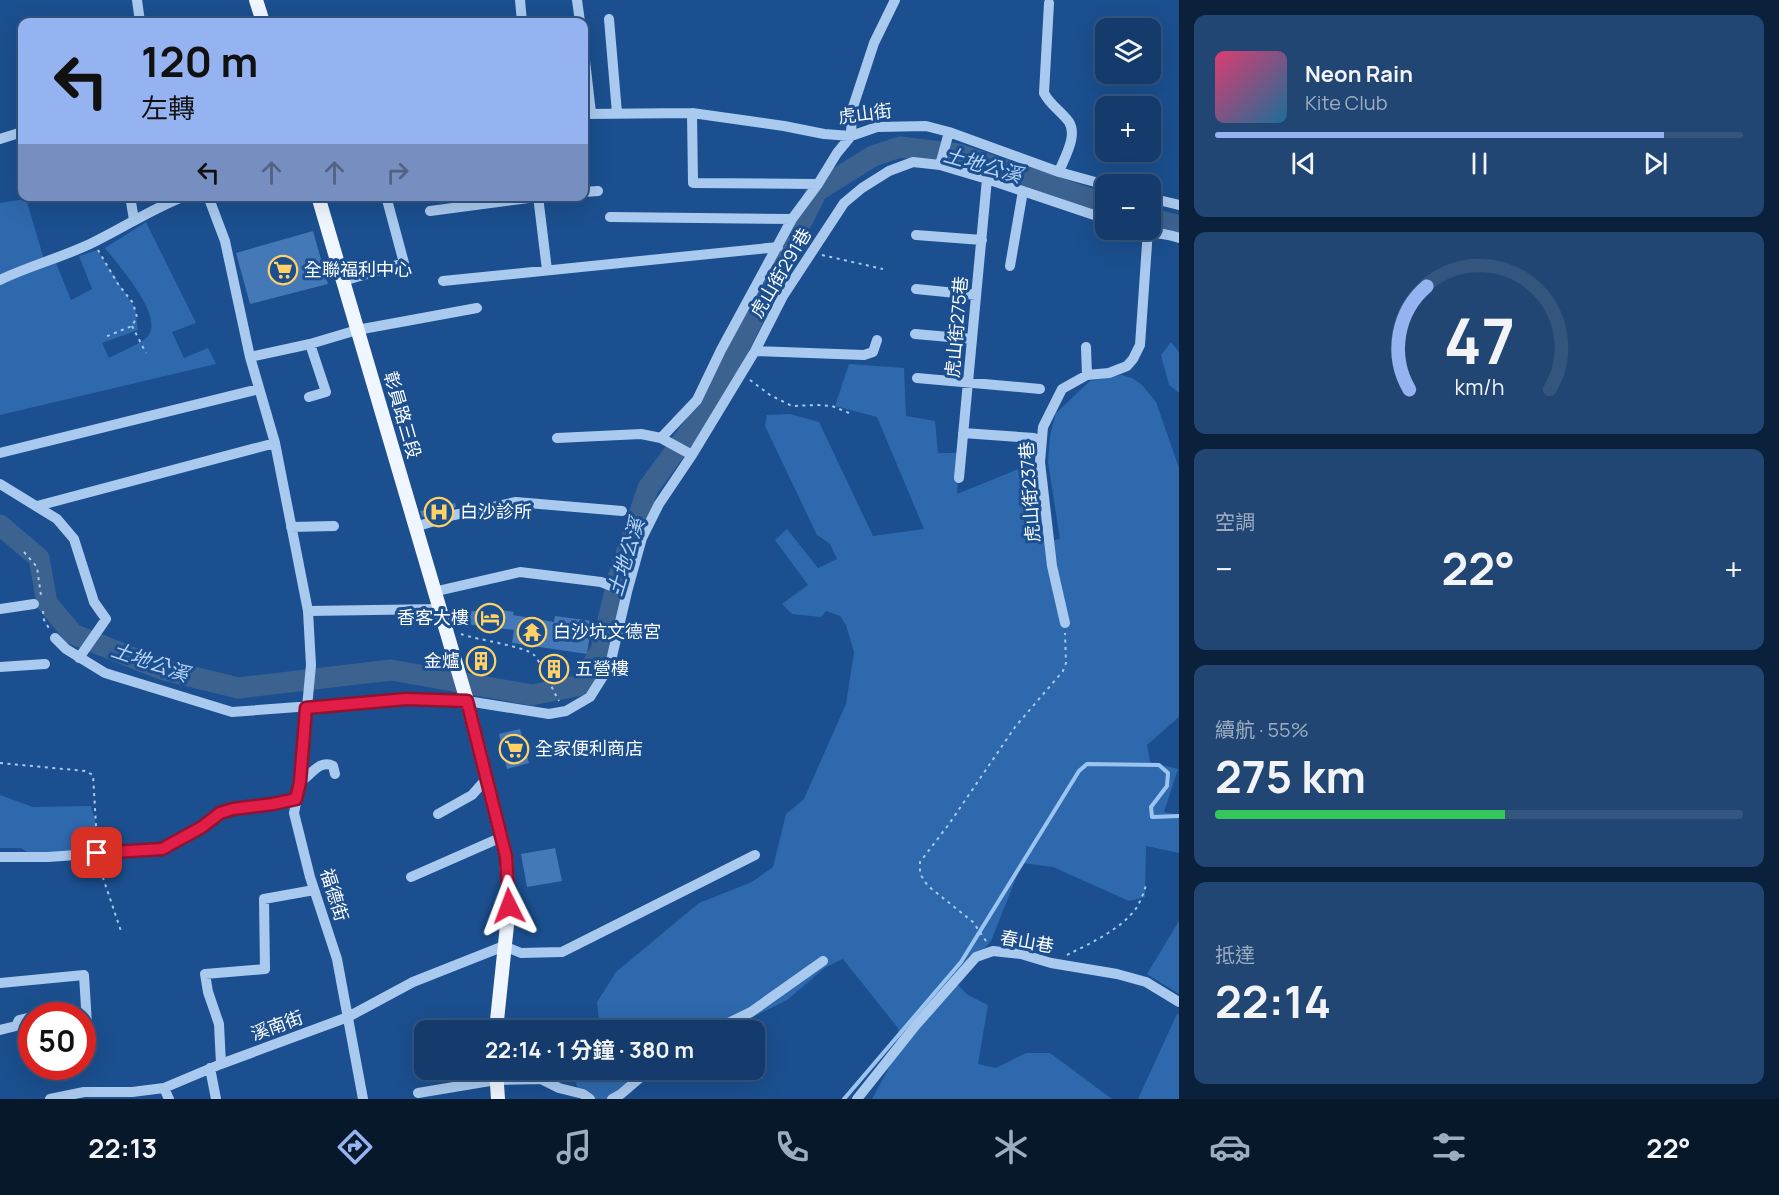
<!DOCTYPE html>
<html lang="zh-TW">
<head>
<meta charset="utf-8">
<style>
  body { margin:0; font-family:Manrope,"Noto Sans TC",sans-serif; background:#214673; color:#f1f3f6; height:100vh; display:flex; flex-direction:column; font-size:22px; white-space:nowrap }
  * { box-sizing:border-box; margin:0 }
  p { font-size:20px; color:#9dadc1 }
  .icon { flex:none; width:33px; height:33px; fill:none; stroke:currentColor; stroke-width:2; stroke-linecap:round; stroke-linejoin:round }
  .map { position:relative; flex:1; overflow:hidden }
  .panel { display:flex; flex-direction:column; gap:15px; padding:15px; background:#0b203b; width:600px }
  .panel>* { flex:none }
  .banner { position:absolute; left:18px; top:18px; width:570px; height:183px; border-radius:12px; box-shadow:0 6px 24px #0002,0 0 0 2px #33557e; background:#95b2f1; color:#111; overflow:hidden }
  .buttons { position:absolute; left:1095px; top:18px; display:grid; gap:12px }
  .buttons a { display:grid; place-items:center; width:66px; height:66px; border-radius:12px; background:#143b6b; box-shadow:0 6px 24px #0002,0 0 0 2px #33557e; font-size:30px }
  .speed { position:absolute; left:18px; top:1002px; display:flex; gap:12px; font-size:30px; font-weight:700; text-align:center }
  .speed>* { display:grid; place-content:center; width:78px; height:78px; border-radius:50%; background:#143b6b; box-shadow:0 6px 24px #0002,0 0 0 2px #33557e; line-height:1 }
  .speed .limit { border:9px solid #d22; background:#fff; color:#111 }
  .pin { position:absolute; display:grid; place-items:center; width:51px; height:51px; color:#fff; margin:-26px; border-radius:12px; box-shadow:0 3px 9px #0006 }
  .me { position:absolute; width:66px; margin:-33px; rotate:357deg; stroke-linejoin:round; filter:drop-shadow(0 0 4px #0008) }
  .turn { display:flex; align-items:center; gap:21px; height:126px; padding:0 24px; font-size:27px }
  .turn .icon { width:78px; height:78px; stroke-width:2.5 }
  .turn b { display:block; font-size:42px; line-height:51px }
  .lanes { display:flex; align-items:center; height:57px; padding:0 24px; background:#0003; justify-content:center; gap:30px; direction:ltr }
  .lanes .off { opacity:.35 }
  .big { font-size:45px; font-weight:700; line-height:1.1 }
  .panel .tile { flex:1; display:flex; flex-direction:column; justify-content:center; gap:9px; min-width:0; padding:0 21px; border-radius:12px; background:#214673 }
  .panel .dial { align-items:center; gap:0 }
  .dial svg { height:156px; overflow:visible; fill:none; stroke:#33557e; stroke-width:7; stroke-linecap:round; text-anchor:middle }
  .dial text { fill:#f1f3f6; stroke:none }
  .song { display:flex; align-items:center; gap:18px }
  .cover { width:72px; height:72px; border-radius:9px; background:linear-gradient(135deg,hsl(340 70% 55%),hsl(200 70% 35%)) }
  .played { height:6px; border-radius:3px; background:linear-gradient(90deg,#95b2f1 85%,#33557e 85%) }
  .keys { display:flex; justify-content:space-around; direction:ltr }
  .heat { display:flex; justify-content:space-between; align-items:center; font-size:33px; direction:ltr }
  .charge { height:9px; border-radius:4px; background:linear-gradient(90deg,#34c759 55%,#33557e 0) }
  .trip { position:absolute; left:414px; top:1020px; width:351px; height:60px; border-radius:12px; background:#143b6b; box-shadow:0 6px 24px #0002,0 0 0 2px #33557e; font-weight:700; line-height:60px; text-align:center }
  .dock { display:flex; height:96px; justify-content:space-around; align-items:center; background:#08182b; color:#9dadc1 }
  .dock .icon { width:42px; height:42px }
  .dock .current { color:#95b2f1 }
  .dock b { font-size:27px; color:#f1f3f6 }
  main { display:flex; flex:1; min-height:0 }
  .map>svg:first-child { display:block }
  .green { fill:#2e69ad }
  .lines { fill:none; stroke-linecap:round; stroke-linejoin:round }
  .stream { stroke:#9cc4f0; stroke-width:4 }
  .river { stroke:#3c6290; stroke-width:21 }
  .building { fill:#4478b7 }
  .path { stroke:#a9c9ee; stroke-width:2; stroke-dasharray:3 4.5; stroke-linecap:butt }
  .minor { stroke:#a9c9ee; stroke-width:10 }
  .major { stroke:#f0f6ff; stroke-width:14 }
  .route-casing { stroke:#92132f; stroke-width:15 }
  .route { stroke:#e11d48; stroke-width:10 }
  .labels { text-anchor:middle; stroke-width:6; stroke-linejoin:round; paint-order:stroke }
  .street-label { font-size:18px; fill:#fff; stroke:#1b4f8f }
  .poi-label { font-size:18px; fill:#fff; stroke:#1b4f8f; text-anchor:start }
  .water-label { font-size:20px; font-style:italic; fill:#b5d3f5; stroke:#1b4f8f }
</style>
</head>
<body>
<main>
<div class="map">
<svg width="1179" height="1099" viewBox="0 0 1179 1099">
  <rect width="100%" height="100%" fill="#1b4f8f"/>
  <path class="green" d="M26,199L46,266L56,263L71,300L92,289L79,256L97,250L135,308L138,330L102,343L109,358C120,352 136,346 146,338C168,319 117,264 105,248L146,222L196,323L172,332L184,358L208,348L216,364L0,415V203Z
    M1171,342L1179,352V393L1169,385L1161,355Z
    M849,364L904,368L906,416L935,421L938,453H960L957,494L1038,461V486L1024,489L1027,508L1041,507L1044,542L1060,539L1048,462L1050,436L1056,413L1090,381L1121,375L1132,378L1142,385L1156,402L1179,468V717L1147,745L1150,762L1178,769L1164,812L1179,815V853L1146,846L1145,897L1129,901L1053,867L1022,863L991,941L954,981L968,995L988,1005L978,1064L996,1068L1026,1053H1050L1112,1099H872L898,1051V1028L843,959L826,967L787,1000L727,1030L600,1029L597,1002L616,972L699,903L752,882L773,867L786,814L804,799L846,704L854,652L846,625L840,616L826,611L821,617L792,614L782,604L808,585L775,540L787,529L818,568L837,559L830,544L817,535L765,426L767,415L790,414L819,422L873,536L924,529L877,417L835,406Z
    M0,795L33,807L91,806L96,824L89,853L36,858L21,848H0Z
    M1179,921V994L1147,974Z
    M1177,1014H1179V1099H1138Z
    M587,1070H655L623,1099H583L580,1096L576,1083Z"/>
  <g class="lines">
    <path class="stream" d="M844,1099L961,962L1079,771L1087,764L1159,765L1168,773L1167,786L1151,807L1152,817L1179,816"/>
    <path class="river" d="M1150,218L1179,226
      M0,525L39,558L47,603L73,634L161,669L238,688L391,670L532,695L581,685L601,650L618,578L648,488L712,401L817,191L873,156L900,147L958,154L1106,204"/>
  </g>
  <path class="building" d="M313,231L328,284L250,304L236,253Z
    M455,503L456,507L422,517L420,511Z
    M489,608L514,612L513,615L554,622L555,616L592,621L587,654L512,643L514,630L466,624L469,612Z
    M547 670a7 7 0 1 1 14 0a7 7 0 1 1-14 0Z
    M520,729L529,763L507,769L499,734Z
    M555,848L562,881L527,887L521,854Z"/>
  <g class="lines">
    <path class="path" d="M98,250L118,284L133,303L137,317L132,326L105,337
      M822,255L883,269
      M132,326L146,353
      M750,380L770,395L792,406L818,405L832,406L849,413
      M24,552L37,567L41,596
      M43,611L44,620L50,630
      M461,634C477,640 525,646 534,655C539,659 554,693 559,701
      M0,763L85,771L93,775L97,842
      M98,863L122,934
      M986,941L973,922L928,886L920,874V862L949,824L1015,727L1063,671L1066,663L1065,633
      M1067,955C1091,943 1122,929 1137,907C1141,900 1144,892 1146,885"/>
    <path class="minor" d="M137,0L140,22
      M520,0L522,22
      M577,0L580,22
      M1049,3L1044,93C1050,105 1061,111 1069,122C1078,136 1064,158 1059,172
      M609,19L617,113
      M584,52L591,113
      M692,113L693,183L818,184
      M584,114L692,113L784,126L824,134L851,136L877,127L926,126L949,132L1059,172L1106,185
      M0,139L22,132
      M940,165L949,132
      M584,192L598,191
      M130,196L134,220
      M208,196L225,241L250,357L275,443L308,611L311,665L300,782L294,813L310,877L337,959L363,1099
      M538,196L547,270
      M1150,198L1179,205
      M430,211L544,196
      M610,217L792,219
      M1150,219L1155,199
      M1137,230C1151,234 1165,232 1179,238
      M916,235L982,240
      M1010,266L1023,191
      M0,280C31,265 64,257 94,242C125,227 153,208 185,196
      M343,281L404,263L386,196
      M443,281L778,247
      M916,289L976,295
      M915,334L972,339
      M1086,347L1087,375
      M755,351L864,355L873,352L877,340
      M250,357L310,344L357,330L477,308
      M917,378L1040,389
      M309,397L326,392L310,344
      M963,433L1034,438
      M557,438L641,434L661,438
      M0,453L259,389
      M692,455L661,438L697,400L721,350L792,219L818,184L837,153L851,136L852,110L874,43L895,0
      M959,478L987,179
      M0,484L57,519L74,539L94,602L106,619L79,658
      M37,506L275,443
      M291,527L334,526
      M415,527L454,515L516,502L622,511
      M433,592L520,572L601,582L627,592
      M0,609L34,604
      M308,611L439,609
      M1065,623L1052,566L1040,462L1043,427L1062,389L1087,375L1109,373L1127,366L1133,359L1140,345L1148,230
      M55,638L66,649L105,673L232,712L406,699L467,701L549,714L566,711L590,697L610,665L627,592L642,538L659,504L692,455L755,351L783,296L844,203L862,188L889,171L913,162L940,165L987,179L1106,219
      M0,667L45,664
      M300,782C311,775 320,759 333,766L335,774
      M438,814L472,795L487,778
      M0,857H48L162,849L202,827L220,813L233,809L296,799
      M411,877L502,837
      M0,983L84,975L87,1024
      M0,1030L16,1026L19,1020L32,1017
      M714,1030L751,1012L823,961
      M221,1064L219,1024L208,992L205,974L265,969L264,899L314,890
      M210,1068L216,1099
      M164,1088L169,1099
      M418,1093L496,1080L541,1079L559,1088L583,1094L590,1099
      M50,1099L84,1092H132L164,1088L221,1064L348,1017L413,982L504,946L521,953L562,952L755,855
      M612,1099L621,1094L649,1070
      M857,1099L916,1025L976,957L993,951L1021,954L1051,963L1117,974L1146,982L1179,1002"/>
    <path class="major" d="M256,0L263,22
      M318,196L467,701L506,856L509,906L496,1030
      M496,1070L498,1099"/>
  </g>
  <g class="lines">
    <g class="route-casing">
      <path id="route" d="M97,853L162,849L202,827L220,813L233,809L273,804L296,799L300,782L306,708L406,699L467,701L506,856L509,906"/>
    </g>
    <use href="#route" class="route"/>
  </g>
  <defs>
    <g id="supermarket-ring" transform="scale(1.5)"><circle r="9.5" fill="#1b4f8f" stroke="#ffd166" stroke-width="1.5"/><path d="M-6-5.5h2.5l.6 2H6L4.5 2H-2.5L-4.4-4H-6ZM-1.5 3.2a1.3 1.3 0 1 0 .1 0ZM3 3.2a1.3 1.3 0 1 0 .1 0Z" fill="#ffd166"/></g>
    <g id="hospital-ring" transform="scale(1.5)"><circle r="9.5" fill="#1b4f8f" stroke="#ffd166" stroke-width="1.5"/><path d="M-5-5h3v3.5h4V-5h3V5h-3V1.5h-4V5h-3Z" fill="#ffd166"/></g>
    <g id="hotel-ring" transform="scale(1.5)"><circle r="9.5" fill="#1b4f8f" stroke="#ffd166" stroke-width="1.5"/><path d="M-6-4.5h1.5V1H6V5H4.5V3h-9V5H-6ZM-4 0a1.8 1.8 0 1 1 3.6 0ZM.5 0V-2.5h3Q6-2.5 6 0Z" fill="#ffd166"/></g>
    <g id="temple-ring" transform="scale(1.5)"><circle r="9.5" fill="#1b4f8f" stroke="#ffd166" stroke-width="1.5"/><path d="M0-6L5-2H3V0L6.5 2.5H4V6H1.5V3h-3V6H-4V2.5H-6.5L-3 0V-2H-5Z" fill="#ffd166"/></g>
    <g id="building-ring" transform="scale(1.5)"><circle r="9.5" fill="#1b4f8f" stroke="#ffd166" stroke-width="1.5"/><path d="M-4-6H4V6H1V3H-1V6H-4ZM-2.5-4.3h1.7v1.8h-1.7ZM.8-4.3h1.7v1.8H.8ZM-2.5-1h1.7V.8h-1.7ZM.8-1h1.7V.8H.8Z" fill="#ffd166"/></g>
  </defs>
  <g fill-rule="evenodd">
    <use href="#supermarket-ring" x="283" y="270"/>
    <use href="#hospital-ring" x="439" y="512"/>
    <use href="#hotel-ring" x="490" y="618"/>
    <use href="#temple-ring" x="532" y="632"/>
    <use href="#building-ring" x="481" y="661"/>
    <use href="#building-ring" x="554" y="669"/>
    <use href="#supermarket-ring" x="514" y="749"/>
  </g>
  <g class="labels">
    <g class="street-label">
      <text transform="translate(865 114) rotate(-7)" y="6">虎山街</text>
      <text transform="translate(781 273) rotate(-59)" y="6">虎山街291巷</text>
      <text transform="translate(957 327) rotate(-85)" y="6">虎山街275巷</text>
      <text transform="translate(402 415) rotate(74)" y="6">彰員路三段</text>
      <text transform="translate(1030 492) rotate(-94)" y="6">虎山街237巷</text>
      <text transform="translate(334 895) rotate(73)" y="6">福德街</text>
      <text transform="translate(1027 942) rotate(10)" y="6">春山巷</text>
      <text transform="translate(277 1026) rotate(-20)" y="6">溪南街</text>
    </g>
    <g class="poi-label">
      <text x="304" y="276">全聯福利中心</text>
      <text x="460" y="518">白沙診所</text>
      <text x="469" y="624" text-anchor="end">香客大樓</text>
      <text x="553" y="638">白沙坑文德宮</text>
      <text x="460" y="667" text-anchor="end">金爐</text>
      <text x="575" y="675">五營樓</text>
      <text x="535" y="755">全家便利商店</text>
    </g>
    <g class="water-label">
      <text transform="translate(983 165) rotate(16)" y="7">土地公溪</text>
      <text transform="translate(626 557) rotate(-73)" y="7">土地公溪</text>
      <text transform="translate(150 662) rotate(19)" y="7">土地公溪</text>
    </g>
  </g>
</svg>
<div class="buttons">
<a><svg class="icon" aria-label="layers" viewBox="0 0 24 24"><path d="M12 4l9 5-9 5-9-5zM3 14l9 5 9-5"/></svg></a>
<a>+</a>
<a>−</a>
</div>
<div class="speed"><div class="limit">50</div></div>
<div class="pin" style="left:97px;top:853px;background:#d93025"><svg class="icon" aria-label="arrive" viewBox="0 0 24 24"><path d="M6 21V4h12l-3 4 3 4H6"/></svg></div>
<svg class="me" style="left:509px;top:906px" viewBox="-20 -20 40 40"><path d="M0-17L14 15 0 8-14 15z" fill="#e11d48" stroke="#fff" stroke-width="4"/></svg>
<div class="trip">22:14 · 1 分鐘 · 380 m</div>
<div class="banner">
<div class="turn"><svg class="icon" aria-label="left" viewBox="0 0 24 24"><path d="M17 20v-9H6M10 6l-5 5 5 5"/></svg><div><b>120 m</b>左轉</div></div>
<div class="lanes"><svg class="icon" aria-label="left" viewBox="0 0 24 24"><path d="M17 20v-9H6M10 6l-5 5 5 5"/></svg><svg class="icon off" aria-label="ahead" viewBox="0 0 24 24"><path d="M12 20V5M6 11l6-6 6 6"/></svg><svg class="icon off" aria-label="ahead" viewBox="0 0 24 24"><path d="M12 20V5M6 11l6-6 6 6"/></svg><svg class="icon off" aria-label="right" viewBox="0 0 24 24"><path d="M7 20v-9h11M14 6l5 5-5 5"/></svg></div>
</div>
</div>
<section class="panel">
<div class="tile">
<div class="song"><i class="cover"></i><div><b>Neon Rain</b><p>Kite Club</p></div></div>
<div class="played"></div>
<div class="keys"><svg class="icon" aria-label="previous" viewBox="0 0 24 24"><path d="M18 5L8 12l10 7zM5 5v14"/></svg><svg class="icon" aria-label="pause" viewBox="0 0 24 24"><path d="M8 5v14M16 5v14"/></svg><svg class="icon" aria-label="next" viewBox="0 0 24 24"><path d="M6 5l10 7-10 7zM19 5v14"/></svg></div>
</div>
<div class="tile dial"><svg viewBox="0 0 100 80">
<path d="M14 69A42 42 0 1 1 86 69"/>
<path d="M14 69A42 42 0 0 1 23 16" stroke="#95b2f1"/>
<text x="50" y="56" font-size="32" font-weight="700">47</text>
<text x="50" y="72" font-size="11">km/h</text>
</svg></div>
<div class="tile"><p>空調</p>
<div class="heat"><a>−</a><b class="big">22°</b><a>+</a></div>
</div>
<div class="tile"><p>續航 · 55%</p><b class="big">275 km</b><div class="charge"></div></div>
<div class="tile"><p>抵達</p><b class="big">22:14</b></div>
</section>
</main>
<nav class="dock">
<b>22:13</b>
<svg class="icon current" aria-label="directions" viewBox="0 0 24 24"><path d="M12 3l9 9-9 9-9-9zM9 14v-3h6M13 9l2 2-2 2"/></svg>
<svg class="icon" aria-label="music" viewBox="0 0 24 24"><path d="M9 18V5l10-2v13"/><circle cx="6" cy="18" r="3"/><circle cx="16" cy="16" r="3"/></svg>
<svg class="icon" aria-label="phone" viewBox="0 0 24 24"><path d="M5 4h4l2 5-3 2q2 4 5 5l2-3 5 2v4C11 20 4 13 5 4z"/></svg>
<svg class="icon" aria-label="climate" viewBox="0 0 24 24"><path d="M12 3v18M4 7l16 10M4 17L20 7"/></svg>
<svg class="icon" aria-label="car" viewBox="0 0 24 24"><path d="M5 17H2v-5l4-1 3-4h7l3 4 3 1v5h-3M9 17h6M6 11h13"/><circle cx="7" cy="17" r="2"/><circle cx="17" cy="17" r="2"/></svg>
<svg class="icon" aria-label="filters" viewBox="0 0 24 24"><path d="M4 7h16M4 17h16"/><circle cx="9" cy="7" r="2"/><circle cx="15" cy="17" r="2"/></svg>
<b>22°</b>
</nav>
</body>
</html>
